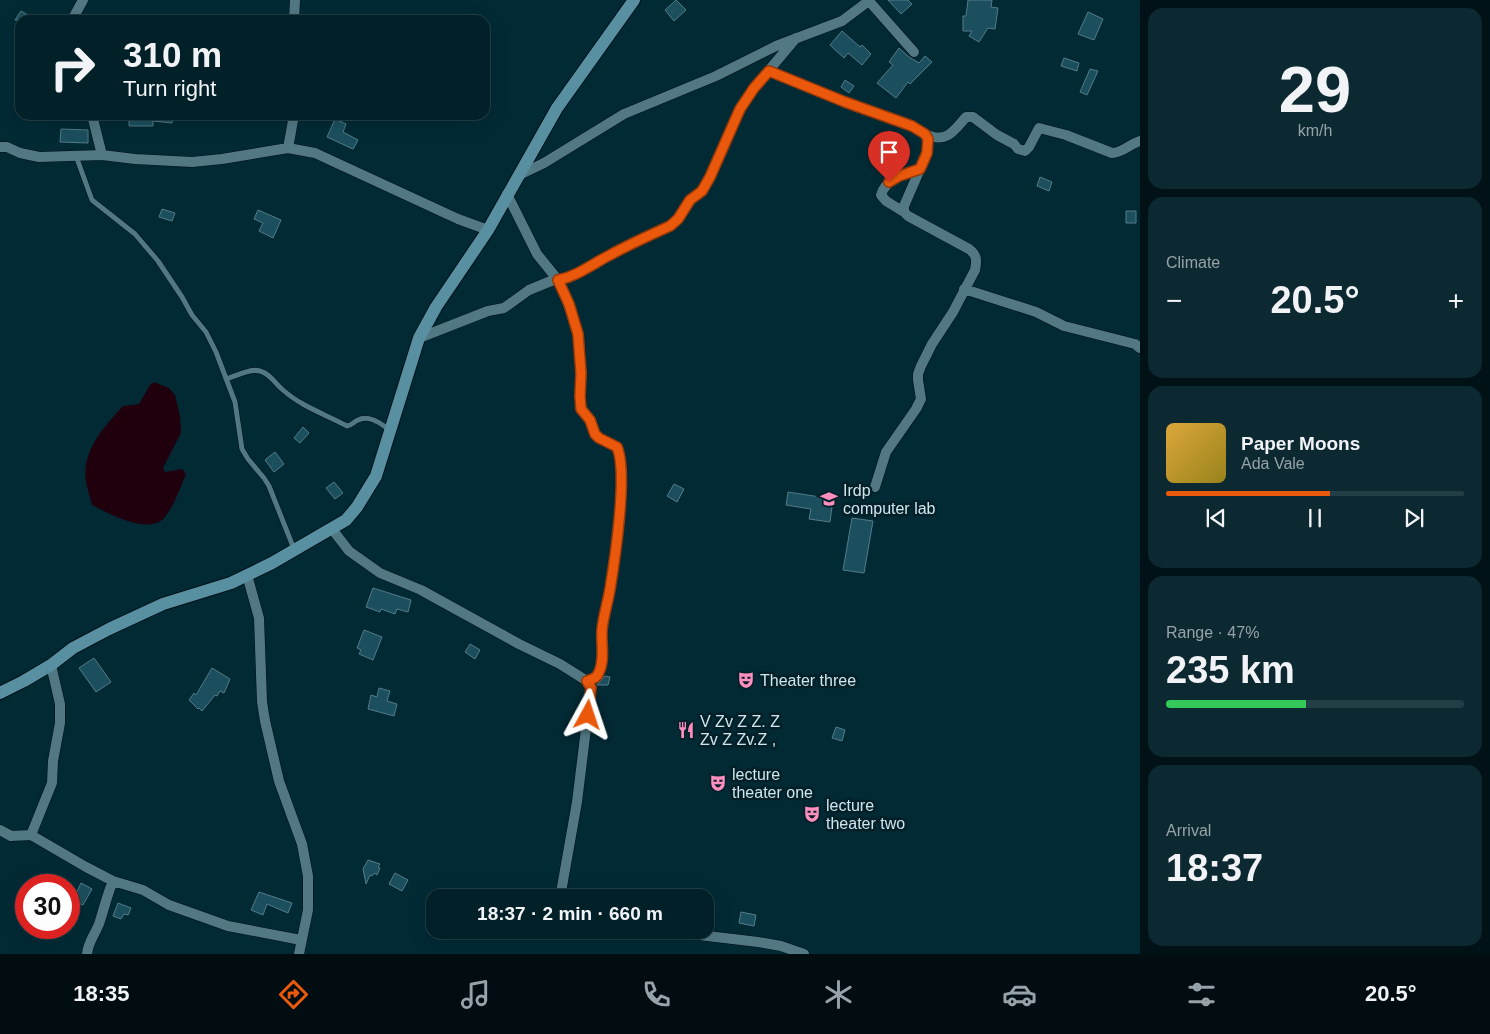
<!DOCTYPE html>
<html lang="en">
<head>
<meta charset="utf-8">
<style>
  body { margin:0; font-family:Arial,sans-serif; background:#0c2830; color:#f1f3f6; height:100vh; display:flex; flex-direction:column; font-size:19px; white-space:nowrap }
  * { box-sizing:border-box; margin:0 }
  p { font-size:16px; color:#96a3a8 }
  .icon { flex:none; width:28px; height:28px; fill:none; stroke:currentColor; stroke-width:2; stroke-linecap:round; stroke-linejoin:round }
  .map { position:relative; flex:1; overflow:hidden }
  .panel { display:flex; flex-direction:column; gap:8px; padding:8px; background:#011216; width:350px }
  .panel>* { flex:none }
  .top-card { position:absolute; left:15px; top:15px; width:475px; height:105px; border-radius:15px; box-shadow:0 5px 20px #0002,0 0 0 1px #233e45; background:#022028; color:#f1f3f6; overflow:hidden }
  .speed { position:absolute; left:15px; top:874px; display:flex; gap:10px; font-size:25px; font-weight:700; text-align:center }
  .speed>* { display:grid; place-content:center; width:65px; height:65px; border-radius:50%; background:#022028; box-shadow:0 5px 20px #0002,0 0 0 1px #233e45; line-height:1 }
  .speed .limit { border:8px solid #d22; background:#fff; color:#111 }
  .pin { position:absolute; display:grid; place-items:center; width:42px; height:42px; color:#fff; margin:-51px -21px; border-radius:50% 50% 50% 0; rotate:-45deg; box-shadow:0 0 5px #0007 }
  .pin .icon { rotate:45deg }
  .me { position:absolute; width:55px; margin:-28px; rotate:5deg; stroke-linejoin:round; filter:drop-shadow(0 0 4px #0008) }
  .turn { display:flex; align-items:center; gap:18px; height:105px; padding:0 25px; font-size:22px }
  .turn .icon { width:65px; height:65px; stroke-width:2.5 }
  .turn b { display:block; font-size:35px; line-height:42px }
  .big { font-size:38px; font-weight:600; line-height:1.1 }
  .panel .card { flex:1; display:flex; flex-direction:column; justify-content:center; gap:8px; min-width:0; padding:0 18px; border-radius:15px; background:#0c2830 }
  .panel .dial { align-items:center; gap:0 }
  .dial b { font-size:65px; line-height:1 }
  .song { display:flex; align-items:center; gap:15px }
  .cover { width:60px; height:60px; border-radius:8px; background:linear-gradient(135deg,hsl(40 70% 55%),hsl(50 70% 35%)) }
  .played { height:5px; border-radius:2px; background:linear-gradient(90deg,#ea580c 55%,#233e45 55%) }
  .keys { display:flex; justify-content:space-around; direction:ltr }
  .heat { display:flex; justify-content:space-between; align-items:center; font-size:28px; direction:ltr }
  .charge { height:8px; border-radius:4px; background:linear-gradient(90deg,#34c759 47%,#233e45 0) }
  .trip { position:absolute; left:426px; top:889px; width:288px; height:50px; border-radius:15px; background:#022028; box-shadow:0 5px 20px #0002,0 0 0 1px #233e45; font-weight:600; line-height:50px; text-align:center }
  .tabs { display:flex; height:80px; justify-content:space-around; align-items:center; background:#010d10; color:#96a3a8 }
  .tabs .icon { width:35px; height:35px }
  .tabs .selected { color:#ea580c }
  .tabs b { font-size:22px; color:#f1f3f6 }
  main { display:flex; flex:1; min-height:0 }
  .map>svg:first-child { display:block }
  .water { fill:#21000e }
  .building { fill:#1c4f5e; stroke:#547a87 }
  .lines { fill:none; stroke-linecap:round; stroke-linejoin:round }
  .lane-casing { stroke:#00121a; stroke-width:6 }
  .street-casing { stroke:#00121a; stroke-width:11 }
  .secondary-casing { stroke:#00121a; stroke-width:14 }
  .lane { stroke:#527884; stroke-width:5 }
  .street { stroke:#527884; stroke-width:10 }
  .secondary { stroke:#5990a1; stroke-width:12 }
  .route-casing { stroke:#983908; stroke-width:12 }
  .route { stroke:#ea580c; stroke-width:9 }
  .labels { text-anchor:middle; stroke-width:5; stroke-linejoin:round; paint-order:stroke }
  .poi-label { font-size:16px; fill:#d1e5ec; stroke:#032028; text-anchor:start }
</style>
</head>
<body>
<main>
<div class="map">
<svg width="1140" height="954" viewBox="0 0 1140 954">
  <rect width="100%" height="100%" fill="#022a35"/>
  <path class="water" d="M154,382L169,388L175,395L180,416L181,433L163,468L165,472L182,469L186,474C180,488 175,504 165,517C149,536 110,514 92,505C90,498 88,490 86,482C81,451 104,427 123,406L139,404L150,385Z"/>
  <path class="building" d="M676,0L686,10L674,21L665,10Z
    M888,0H908L912,4L901,14Z
    M968,0H992L991,7L998,8L995,29L988,28L979,42L969,36L972,31H963V16H966Z
    M21,11L36,20H15Z
    M1088,12L1103,19L1094,40L1078,34Z
    M842,31L860,47L862,45L871,54L862,65L848,53L844,58L830,45Z
    M899,48L909,57L919,63L925,56L932,62L910,84L908,82L896,98L877,83L893,65L889,62Z
    M1064,58L1079,63L1077,71L1061,66Z
    M1090,69L1098,71L1087,95L1080,92Z
    M845,80L854,86L849,93L841,87Z
    M129,115H173L172,123L153,121V126H129Z
    M335,119L346,124L343,132L358,140L353,149L327,137Z
    M61,129L88,130V143L60,142Z
    M1040,177L1052,182L1049,191L1037,186Z
    M162,209L175,213L172,221L159,217Z
    M258,210L281,220L273,238L259,231L263,223L254,219Z
    M1126,211H1136V223H1126Z
    M303,427L309,433L300,443L294,438Z
    M275,452L284,464L274,472L265,460Z
    M334,482L343,493L335,499L326,488Z
    M674,484L684,489L677,502L667,496Z
    M788,492L833,499L830,522L809,519L811,509L786,505Z
    M852,518L873,521L864,573L843,570Z
    M373,588L411,600L408,612L397,609L395,614L381,609L380,612L366,607Z
    M364,630L382,637L373,660L359,654L361,650L357,648Z
    M470,644L480,650L475,659L465,652Z
    M94,658L111,682L96,692L79,668Z
    M212,668L230,679L224,693L220,691L217,696L215,695L202,711L199,708L198,709L189,700L194,693L196,695Z
    M605,676L610,677L608,685H597Z
    M379,688L390,691L387,701L397,704L394,716L368,709L371,695L377,697Z
    M836,727L845,730L842,741L832,738Z
    M368,860L380,864L378,867L380,868L377,875L374,873L372,876L370,875L366,884L363,869Z
    M395,873L408,880L402,891L389,884Z
    M81,883L92,889L83,905L73,900Z
    M259,892L292,903L288,913L267,904L263,915L251,910Z
    M118,903L131,908L128,915L124,914L121,919L113,916Z
    M741,912L756,915L754,926L739,923Z
    M490,930H499L496,939L488,936Z"/>
  <g class="lines">
    <g class="lane-casing">
      <path id="lane" d="M76,156L92,200L135,234L158,261L182,297L192,315L206,332L216,352L235,402L242,449L248,459L264,478L269,486L294,549
        M226,379C236,376 250,368 260,371C271,374 275,384 283,390C302,407 325,414 347,426C353,425 353,422 358,420C369,414 381,424 390,430"/>
    </g>
    <g class="street-casing">
      <path id="street" d="M868,0L914,52
        M72,20L83,0
        M294,20L295,0
        M769,71L860,108L912,126L925,134L928,139L927,153L904,206V212L908,216L969,249C977,255 977,260 975,270L953,312L932,344L921,366L918,374V380L921,399L916,409L886,452L875,487
        M92,115L102,155
        M925,134C946,144 953,132 966,117H973L997,135L1014,144L1018,149L1025,151L1029,147L1039,128L1066,135L1112,153C1122,153 1130,144 1140,141
        M0,147H7L20,153L39,157L102,155L135,159L192,162L222,159L288,148L315,153L458,219L488,230
        M288,148L294,115
        M519,175L544,163L624,114L716,76L776,46L842,21L870,0
        M507,194L537,254L558,280L574,319L580,347L581,409L590,420L595,434L599,438L617,447C628,471 615,559 610,588C608,602 603,617 602,630C601,643 605,660 599,672C597,678 593,679 587,681
        M904,212L886,201L881,195C886,178 905,174 920,169
        M964,289L1036,312L1064,326L1135,344L1140,348
        M419,338L488,311L504,308L529,290L551,281L569,278L596,264L608,256L670,226L678,219L690,200L701,191L710,177L740,109L754,88L796,38
        M332,529L349,551L380,573L421,590L519,644L560,664L587,681L591,688L577,802L560,898
        M247,575L259,618L262,702L265,721L279,781L302,844L308,876V910L299,954
        M0,830L11,836L31,835L86,867L113,881L143,890L169,905L228,926L301,940
        M31,835L52,783L53,761L60,723V704L51,665
        M657,930L758,942L781,946L804,954
        M87,954C88,942 95,934 99,924C104,909 107,895 113,881"/>
    </g>
    <g class="secondary-casing">
      <path id="secondary" d="M0,693L24,681L51,665L73,648L109,629L163,604L231,583L272,563L346,520L357,507L376,476L419,338L436,307L488,230L557,108L634,0"/>
    </g>
    <use href="#lane" class="lane"/>
    <use href="#street" class="street"/>
    <use href="#secondary" class="secondary"/>
  </g>
  <g class="lines">
    <g class="route-casing">
      <path id="route" d="M588,715L591,688L587,681C593,679 597,678 599,672C605,660 601,643 602,630C603,617 608,602 610,589C615,559 628,472 617,447L599,438L595,434L590,420L581,409L580,396L581,373L578,334L569,304L558,280C578,276 592,264 610,255C630,244 650,235 670,226L678,219L690,200L702,191L710,177L740,109L754,88L769,71L845,102L912,126L925,134L928,139L927,153L920,169L899,176L889,182"/>
    </g>
    <use href="#route" class="route"/>
  </g>
  <defs>
    <g id="university-bare" transform="scale(1.35)"><path d="M0-5L7-2L0 1L-7-2ZM-4 1L0 2.5L4 1V4Q0 6-4 4Z" fill="#fe8ebe" stroke="#032028" stroke-width="2.5" paint-order="stroke"/></g>
    <g id="theatre-bare" transform="scale(1.35)"><path d="M-5-5.5Q0-4 5-5.5V0Q5 5 0 6Q-5 5-5 0ZM-3.3-2.5H-1v1.5H-3.3ZM1-2.5H3.3v1.5H1ZM-2.8 1Q0 5.5 2.8 1Z" fill="#fe8ebe" stroke="#032028" stroke-width="2.5" paint-order="stroke"/></g>
    <g id="restaurant-bare" transform="scale(1.35)"><path d="M-5-6h1v4h1v-4h1v4h1v-4h1v5L-1.5 .5V6h-2V.5L-5-1ZM5-6V6H3V1.5H1.5Q1.5-4 5-6Z" fill="#fe8ebe" stroke="#032028" stroke-width="2.5" paint-order="stroke"/></g>
  </defs>
  <g fill-rule="evenodd">
    <use href="#university-bare" x="829" y="499"/>
    <use href="#theatre-bare" x="746" y="680"/>
    <use href="#restaurant-bare" x="686" y="730"/>
    <use href="#theatre-bare" x="718" y="783"/>
    <use href="#theatre-bare" x="812" y="814"/>
  </g>
  <g class="labels">
    <g class="poi-label">
      <text x="843" y="496">Irdp<tspan x="843" dy="18">computer lab</tspan></text>
      <text x="760" y="686">Theater three</text>
      <text x="700" y="727">V Zv Z Z. Z<tspan x="700" dy="18">Zv Z Zv.Z ,</tspan></text>
      <text x="732" y="780">lecture<tspan x="732" dy="18">theater one</tspan></text>
      <text x="826" y="811">lecture<tspan x="826" dy="18">theater two</tspan></text>
    </g>
  </g>
</svg>
<div class="speed"><div class="limit">30</div></div>
<div class="pin" style="left:889px;top:182px;background:#d93025"><svg class="icon" aria-label="arrive" viewBox="0 0 24 24"><path d="M6 21V4h12l-3 4 3 4H6"/></svg></div>
<svg class="me" style="left:588px;top:715px" viewBox="-20 -20 40 40"><path d="M0-17L14 15 0 8-14 15z" fill="#ea580c" stroke="#fff" stroke-width="4"/></svg>
<div class="trip">18:37 · 2 min · 660 m</div>
<div class="top-card">
<div class="turn"><svg class="icon" aria-label="right" viewBox="0 0 24 24"><path d="M7 20v-9h11M14 6l5 5-5 5"/></svg><div><b>310 m</b>Turn right</div></div>
</div>
</div>
<section class="panel">
<div class="card dial"><b>29</b><p>km/h</p></div>
<div class="card"><p>Climate</p>
<div class="heat"><a>−</a><b class="big">20.5°</b><a>+</a></div>
</div>
<div class="card">
<div class="song"><i class="cover"></i><div><b>Paper Moons</b><p>Ada Vale</p></div></div>
<div class="played"></div>
<div class="keys"><svg class="icon" aria-label="previous" viewBox="0 0 24 24"><path d="M18 5L8 12l10 7zM5 5v14"/></svg><svg class="icon" aria-label="pause" viewBox="0 0 24 24"><path d="M8 5v14M16 5v14"/></svg><svg class="icon" aria-label="next" viewBox="0 0 24 24"><path d="M6 5l10 7-10 7zM19 5v14"/></svg></div>
</div>
<div class="card"><p>Range · 47%</p><b class="big">235 km</b><div class="charge"></div></div>
<div class="card"><p>Arrival</p><b class="big">18:37</b></div>
</section>
</main>
<nav class="tabs">
<b>18:35</b>
<svg class="icon selected" aria-label="directions" viewBox="0 0 24 24"><path d="M12 3l9 9-9 9-9-9zM9 14v-3h6M13 9l2 2-2 2"/></svg>
<svg class="icon" aria-label="music" viewBox="0 0 24 24"><path d="M9 18V5l10-2v13"/><circle cx="6" cy="18" r="3"/><circle cx="16" cy="16" r="3"/></svg>
<svg class="icon" aria-label="phone" viewBox="0 0 24 24"><path d="M5 4h4l2 5-3 2q2 4 5 5l2-3 5 2v4C11 20 4 13 5 4z"/></svg>
<svg class="icon" aria-label="climate" viewBox="0 0 24 24"><path d="M12 3v18M4 7l16 10M4 17L20 7"/></svg>
<svg class="icon" aria-label="car" viewBox="0 0 24 24"><path d="M5 17H2v-5l4-1 3-4h7l3 4 3 1v5h-3M9 17h6M6 11h13"/><circle cx="7" cy="17" r="2"/><circle cx="17" cy="17" r="2"/></svg>
<svg class="icon" aria-label="filters" viewBox="0 0 24 24"><path d="M4 7h16M4 17h16"/><circle cx="9" cy="7" r="2"/><circle cx="15" cy="17" r="2"/></svg>
<b>20.5°</b>
</nav>
</body>
</html>
